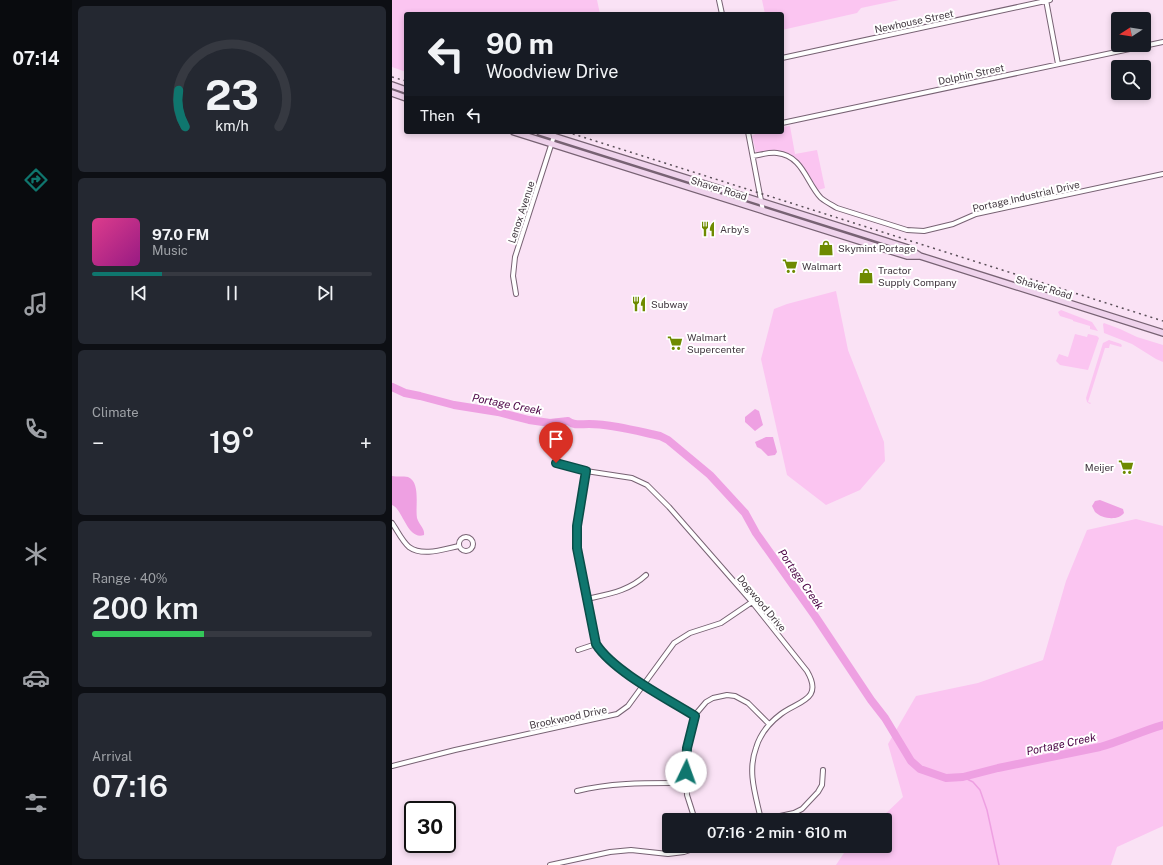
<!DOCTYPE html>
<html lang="en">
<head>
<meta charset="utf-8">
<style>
  body { margin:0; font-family:"Public Sans",sans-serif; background:#242831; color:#f1f3f6; height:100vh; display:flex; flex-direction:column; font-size:15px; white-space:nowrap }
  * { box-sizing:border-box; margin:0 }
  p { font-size:13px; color:#9ea1a6 }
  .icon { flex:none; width:22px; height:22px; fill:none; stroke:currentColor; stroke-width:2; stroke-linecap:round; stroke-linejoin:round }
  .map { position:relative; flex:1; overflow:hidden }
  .details { display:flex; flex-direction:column; gap:6px; padding:6px; background:#0d0f14; width:320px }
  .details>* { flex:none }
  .top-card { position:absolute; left:12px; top:12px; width:380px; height:122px; border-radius:4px; box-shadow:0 2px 6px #0003; background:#171b24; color:#f1f3f6; overflow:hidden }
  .needle { width:26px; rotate:258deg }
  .controls { position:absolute; left:719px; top:12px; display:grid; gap:8px }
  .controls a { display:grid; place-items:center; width:40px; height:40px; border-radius:4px; background:#171b24; box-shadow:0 2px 6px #0003; font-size:20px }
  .speed { position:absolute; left:12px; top:801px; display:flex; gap:8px; font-size:20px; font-weight:700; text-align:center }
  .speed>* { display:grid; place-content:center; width:52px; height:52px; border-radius:50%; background:#171b24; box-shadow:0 2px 6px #0003; line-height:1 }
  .speed .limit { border:2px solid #111; border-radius:6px; background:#fff; color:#111 }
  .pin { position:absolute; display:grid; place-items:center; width:34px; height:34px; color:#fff; margin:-41px -17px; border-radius:50% 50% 50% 0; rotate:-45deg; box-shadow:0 0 4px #0007 }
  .pin .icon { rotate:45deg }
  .me { position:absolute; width:44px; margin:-22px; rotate:3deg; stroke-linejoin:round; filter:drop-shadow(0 0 3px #0008) }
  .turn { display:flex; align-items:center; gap:14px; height:84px; padding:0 16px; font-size:18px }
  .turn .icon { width:52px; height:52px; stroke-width:2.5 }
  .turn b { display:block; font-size:28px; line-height:34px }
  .then { display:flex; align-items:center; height:38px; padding:0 16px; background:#0003; gap:8px; font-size:15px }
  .big { font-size:30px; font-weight:600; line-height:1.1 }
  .details .card { flex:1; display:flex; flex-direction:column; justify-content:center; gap:6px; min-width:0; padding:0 14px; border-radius:6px; background:#242831 }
  .details .dial { align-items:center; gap:0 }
  .dial svg { height:104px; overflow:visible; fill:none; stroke:#363941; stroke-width:7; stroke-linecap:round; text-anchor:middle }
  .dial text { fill:#f1f3f6; stroke:none }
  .song { display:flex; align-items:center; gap:12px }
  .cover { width:48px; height:48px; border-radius:6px; background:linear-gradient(135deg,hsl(330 70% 55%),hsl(310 70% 35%)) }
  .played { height:4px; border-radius:2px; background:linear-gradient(90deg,#0f766e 25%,#363941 25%) }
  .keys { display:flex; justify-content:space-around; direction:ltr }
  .heat { display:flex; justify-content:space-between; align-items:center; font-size:22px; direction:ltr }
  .charge { height:6px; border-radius:3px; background:linear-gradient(90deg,#34c759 40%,#363941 0) }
  .trip { position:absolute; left:270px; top:813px; width:230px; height:40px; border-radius:4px; background:#171b24; box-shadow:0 2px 6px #0003; font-weight:600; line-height:40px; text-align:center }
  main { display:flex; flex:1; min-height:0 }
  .tabs { display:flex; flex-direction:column; width:72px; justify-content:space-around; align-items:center; background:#090b0e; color:#9ea1a6 }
  .tabs .icon { width:28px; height:28px }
  .tabs .current { color:#0f766e }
  .tabs b { font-size:18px; color:#f1f3f6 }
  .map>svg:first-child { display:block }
  .green { fill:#fbc5f1 }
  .water { fill:#eea0e2 }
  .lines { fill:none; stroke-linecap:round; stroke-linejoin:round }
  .stream { stroke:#eea0e2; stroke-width:1.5 }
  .river { stroke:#eea0e2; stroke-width:8 }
  .street-casing { stroke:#776273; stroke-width:6 }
  .secondary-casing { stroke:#776273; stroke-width:8 }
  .street { stroke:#fff; stroke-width:4 }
  .secondary { stroke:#efd3ec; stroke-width:5.5 }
  .rail { stroke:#594e57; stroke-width:1.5; stroke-dasharray:2 4; stroke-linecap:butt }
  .route-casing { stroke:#0a4d48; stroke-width:10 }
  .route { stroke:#0f766e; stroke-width:7 }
  .labels { text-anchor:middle; stroke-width:4; stroke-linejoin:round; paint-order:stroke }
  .street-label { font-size:10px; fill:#423840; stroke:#fff }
  .poi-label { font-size:10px; fill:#423840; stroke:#fff; text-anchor:start }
  .water-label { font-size:11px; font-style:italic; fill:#4a0344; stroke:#fff }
</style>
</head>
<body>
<main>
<nav class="tabs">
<b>07:14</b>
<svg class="icon current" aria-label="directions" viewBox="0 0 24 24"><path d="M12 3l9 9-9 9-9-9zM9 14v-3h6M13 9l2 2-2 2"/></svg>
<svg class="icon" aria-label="music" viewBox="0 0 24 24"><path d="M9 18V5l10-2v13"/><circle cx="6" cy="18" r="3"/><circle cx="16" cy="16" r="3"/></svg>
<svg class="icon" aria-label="phone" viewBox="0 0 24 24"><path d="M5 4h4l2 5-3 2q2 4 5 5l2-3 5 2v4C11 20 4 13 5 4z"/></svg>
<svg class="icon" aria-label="climate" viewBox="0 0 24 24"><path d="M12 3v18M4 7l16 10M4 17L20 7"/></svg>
<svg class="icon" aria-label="car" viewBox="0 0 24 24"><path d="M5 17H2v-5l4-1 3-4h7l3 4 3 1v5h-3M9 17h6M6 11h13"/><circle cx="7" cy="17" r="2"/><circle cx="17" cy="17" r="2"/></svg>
<svg class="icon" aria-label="filters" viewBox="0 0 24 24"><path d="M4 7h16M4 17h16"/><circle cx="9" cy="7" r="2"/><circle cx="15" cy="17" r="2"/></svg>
</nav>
<section class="details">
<div class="card dial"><svg viewBox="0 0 100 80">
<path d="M14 69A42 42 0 1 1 86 69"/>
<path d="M14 69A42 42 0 0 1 9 41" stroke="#0f766e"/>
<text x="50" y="56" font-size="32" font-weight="700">23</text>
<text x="50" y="72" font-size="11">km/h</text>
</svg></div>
<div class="card">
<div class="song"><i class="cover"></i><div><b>97.0 FM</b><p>Music</p></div></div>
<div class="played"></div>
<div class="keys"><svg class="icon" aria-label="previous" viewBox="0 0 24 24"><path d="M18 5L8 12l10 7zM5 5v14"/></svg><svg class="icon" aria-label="pause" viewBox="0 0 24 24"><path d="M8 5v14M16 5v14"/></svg><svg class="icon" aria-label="next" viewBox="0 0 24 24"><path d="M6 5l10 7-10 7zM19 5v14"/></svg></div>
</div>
<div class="card"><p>Climate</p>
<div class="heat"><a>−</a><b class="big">19°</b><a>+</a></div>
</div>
<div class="card"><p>Range · 40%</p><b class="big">200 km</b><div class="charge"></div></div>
<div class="card"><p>Arrival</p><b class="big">07:16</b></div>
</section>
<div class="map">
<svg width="771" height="865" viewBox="0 0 771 865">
  <rect width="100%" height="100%" fill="#fae2f5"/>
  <path class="green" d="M0,0H205L208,14H14V72L0,67Z
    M370,0H507L469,8L465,13L390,30V14H373Z
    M398,126L403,154L425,150L433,188L426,190C415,172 405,151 380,151C375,151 369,152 364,152L360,136L365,133L368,132H390V127Z
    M444,291L456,350L492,442L493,461L468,490L434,505L395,475L369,359L382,309L395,304Z
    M669,310L700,322L706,331L698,329V326L681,321V320L668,316L666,312Z
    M712,323L728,329L745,337L771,345V362L764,359L740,344L712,333L711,324Z
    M683,334L695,337L696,334L705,336L707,338L696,370L668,365L664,361L667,354L676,357Z
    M717,340L729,344L730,346L729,347L718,344L717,348H713L696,402L699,403L698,404L695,402L694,398L711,343Z
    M744,519L771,526V826L725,847L719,865H444L452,853L460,846H493V820H487L511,797L496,744L524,696L586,683L651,660L674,581L695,530Z"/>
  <path class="water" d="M363,409L367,411L371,425L363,431L353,422V417Z
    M374,437H381L385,452L383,455L376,456L369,449L365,447L363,442Z
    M0,476C5,477 11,476 16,477C29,482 23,507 25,518C27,525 33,528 32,535C18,540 12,517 5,509C4,507 2,506 0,505Z
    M708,500L731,509L732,513C726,521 710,519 703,512C702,510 701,508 700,506L703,501Z"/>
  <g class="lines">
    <path class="stream" d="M571,777L581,782L588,790L595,810L607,865"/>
    <path class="river" d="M0,387L13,393L28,396L62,405L106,412L137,420L158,423L176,421C182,426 189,424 197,424C220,424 245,431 268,436L276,440L318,475L353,513L364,533L423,616L479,700L493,718L519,761L528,769L554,778L571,777L606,768L708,747C730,741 749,731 771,725"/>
    <g class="street-casing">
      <path id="street" d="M327,0L330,14
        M654,0L666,64
        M390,58L658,0
        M390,123L771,42
        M356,132L371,211
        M361,156C368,155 377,152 385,153C411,156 414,182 429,198C434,202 440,205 445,208L515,230L532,231L561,224L584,214L771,174
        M124,294L121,276L123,257L162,136
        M164,463L194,471L240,478L255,485L277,507L360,602L415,671C432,700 406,701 389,714C377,723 368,734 364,748C355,772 364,796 369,820L402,813L410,809L426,792L430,785L431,770
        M194,471L185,526V548L204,644C220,671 275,698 303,715
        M0,523C5,530 10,541 17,547C31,557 52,549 67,546
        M67 544a7 7 0 1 1 14 0a7 7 0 1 1-14 0Z
        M195,599C217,594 237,591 254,575
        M186,650L204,644
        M0,766L63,750L225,714L236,706L282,643L298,633L329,623L360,602
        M185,791C220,782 258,783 294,783
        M303,820L295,795L294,761L303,715L314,702L321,698L335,695L343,696L356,703L377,724
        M158,865L218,852L239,850L276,854L292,852L310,846"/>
    </g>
    <g class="secondary-casing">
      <path id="secondary" d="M0,85L14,90
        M0,93L14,98
        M122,132L515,256H526
        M148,132L516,248L528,256L771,333"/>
    </g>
    <use href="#street" class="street"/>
    <use href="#secondary" class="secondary"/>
    <path class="rail" d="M0,77L14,81
      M175,132L771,321"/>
  </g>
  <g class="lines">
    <g class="route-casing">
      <path id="route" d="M164,463L194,471L185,526V548L204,644C221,671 274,698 303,716L295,748L294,772"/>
    </g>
    <use href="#route" class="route"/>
  </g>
  <defs>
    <g id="restaurant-bare" transform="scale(1.2)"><path d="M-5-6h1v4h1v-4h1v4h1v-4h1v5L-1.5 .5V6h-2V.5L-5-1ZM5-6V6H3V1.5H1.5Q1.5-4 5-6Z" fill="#6e8a00" stroke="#fff" stroke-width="2.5" paint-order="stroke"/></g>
    <g id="shop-bare" transform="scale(1.2)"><path d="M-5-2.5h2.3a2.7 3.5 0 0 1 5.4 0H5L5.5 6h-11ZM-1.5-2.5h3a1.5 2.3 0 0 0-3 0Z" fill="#6e8a00" stroke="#fff" stroke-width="2.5" paint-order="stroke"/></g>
    <g id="supermarket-bare" transform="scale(1.2)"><path d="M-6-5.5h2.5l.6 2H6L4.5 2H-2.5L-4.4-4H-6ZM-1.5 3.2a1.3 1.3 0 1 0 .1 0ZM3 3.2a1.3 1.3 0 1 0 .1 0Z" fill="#6e8a00" stroke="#fff" stroke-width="2.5" paint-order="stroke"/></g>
  </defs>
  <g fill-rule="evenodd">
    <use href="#restaurant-bare" x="316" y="229"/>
    <use href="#shop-bare" x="434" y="248"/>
    <use href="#supermarket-bare" x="398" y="266"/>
    <use href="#shop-bare" x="474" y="276"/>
    <use href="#restaurant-bare" x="247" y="304"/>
    <use href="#supermarket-bare" x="283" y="343"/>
    <use href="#supermarket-bare" x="734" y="467"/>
  </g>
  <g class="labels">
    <g class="street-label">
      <text transform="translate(522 21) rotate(-12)" y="4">Newhouse Street</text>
      <text transform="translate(579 74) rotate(-12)" y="4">Dolphin Street</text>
      <text transform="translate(327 188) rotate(17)" y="4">Shaver Road</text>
      <text transform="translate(634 196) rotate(-13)" y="4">Portage Industrial Drive</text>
      <text transform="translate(129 212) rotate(-72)" y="4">Lenox Avenue</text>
      <text transform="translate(652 287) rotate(17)" y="4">Shaver Road</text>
      <text transform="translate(370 603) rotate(50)" y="4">Dogwood Drive</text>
      <text transform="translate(176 717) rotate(-12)" y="4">Brookwood Drive</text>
    </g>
    <g class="poi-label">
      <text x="328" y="233">Arby's</text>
      <text x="446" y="252">Skymint Portage</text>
      <text x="410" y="270">Walmart</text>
      <text x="486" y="274">Tractor<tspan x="486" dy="12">Supply Company</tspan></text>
      <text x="259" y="308">Subway</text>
      <text x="295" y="341">Walmart<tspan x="295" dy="12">Supercenter</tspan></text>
      <text x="722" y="471" text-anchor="end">Meijer</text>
    </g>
    <g class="water-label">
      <text transform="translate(115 404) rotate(11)" y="4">Portage Creek</text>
      <text transform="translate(409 579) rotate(55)" y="4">Portage Creek</text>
      <text transform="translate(669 744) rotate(-12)" y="4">Portage Creek</text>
    </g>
  </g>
</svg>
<div class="controls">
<a><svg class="needle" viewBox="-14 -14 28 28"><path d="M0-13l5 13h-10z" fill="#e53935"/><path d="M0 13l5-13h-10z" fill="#9ea1a6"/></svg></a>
<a><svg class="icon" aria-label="search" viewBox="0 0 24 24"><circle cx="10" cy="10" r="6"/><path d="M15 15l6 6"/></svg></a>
</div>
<div class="speed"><div class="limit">30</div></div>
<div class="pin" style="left:164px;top:463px;background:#d93025"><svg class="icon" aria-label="arrive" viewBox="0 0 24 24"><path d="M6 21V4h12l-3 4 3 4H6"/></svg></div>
<svg class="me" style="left:294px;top:772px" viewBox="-20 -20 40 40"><circle r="19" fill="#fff"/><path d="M0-13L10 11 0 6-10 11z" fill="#0f766e"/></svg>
<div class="trip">07:16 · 2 min · 610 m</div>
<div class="top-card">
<div class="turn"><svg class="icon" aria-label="left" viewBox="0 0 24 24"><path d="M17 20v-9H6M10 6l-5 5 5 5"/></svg><div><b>90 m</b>Woodview Drive</div></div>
<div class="then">Then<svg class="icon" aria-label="left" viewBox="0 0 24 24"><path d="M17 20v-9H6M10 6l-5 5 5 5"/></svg></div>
</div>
</div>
</main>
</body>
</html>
